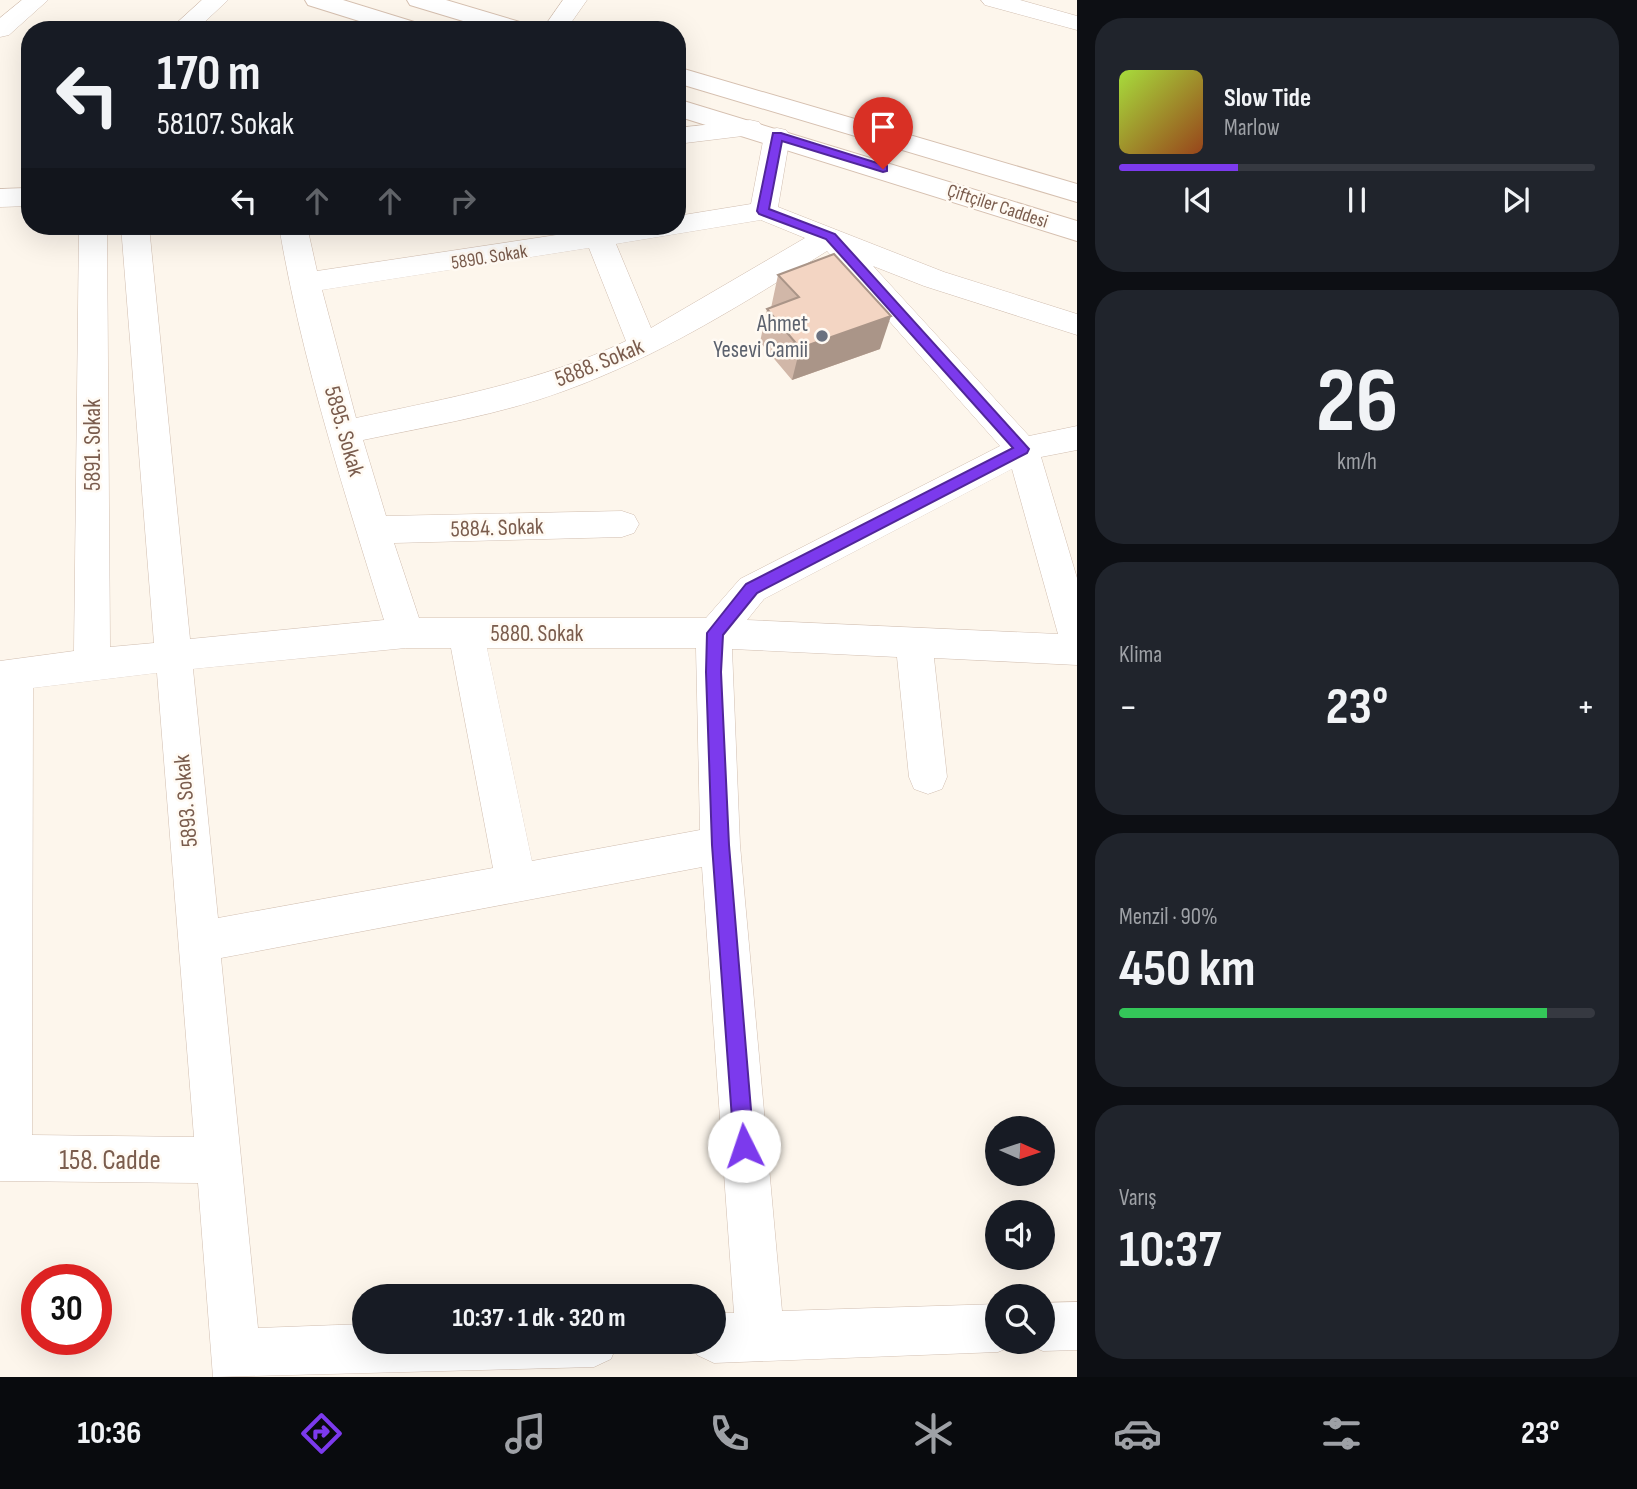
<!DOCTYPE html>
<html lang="tr">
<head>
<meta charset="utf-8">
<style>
  body { margin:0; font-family:"Sofia Sans Condensed",sans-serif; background:#20242c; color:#f1f3f6; height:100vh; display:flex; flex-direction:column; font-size:26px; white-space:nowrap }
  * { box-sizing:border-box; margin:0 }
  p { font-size:23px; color:#9ea1a6 }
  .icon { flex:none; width:38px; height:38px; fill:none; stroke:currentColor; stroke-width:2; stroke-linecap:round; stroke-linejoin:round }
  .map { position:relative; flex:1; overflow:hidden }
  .sheet { display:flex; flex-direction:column; gap:18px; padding:18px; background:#0d0f14; width:560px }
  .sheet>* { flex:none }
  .top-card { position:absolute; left:21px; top:21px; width:665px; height:214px; border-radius:28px; box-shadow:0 7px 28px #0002; background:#171b24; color:#f1f3f6; overflow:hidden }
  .needle { width:46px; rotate:93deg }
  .controls { position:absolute; left:985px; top:1116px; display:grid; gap:14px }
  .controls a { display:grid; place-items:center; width:70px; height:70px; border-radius:50%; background:#171b24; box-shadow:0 7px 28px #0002; font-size:35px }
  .speed { position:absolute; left:21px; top:1264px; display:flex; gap:14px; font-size:35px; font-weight:700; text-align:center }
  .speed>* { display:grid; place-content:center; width:91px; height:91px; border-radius:50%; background:#171b24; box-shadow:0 7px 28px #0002; line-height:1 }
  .speed .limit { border:10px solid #d22; background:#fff; color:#111 }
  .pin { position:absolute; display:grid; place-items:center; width:60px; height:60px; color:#fff; margin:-72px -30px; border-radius:50% 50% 50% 0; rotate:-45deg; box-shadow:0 0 7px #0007 }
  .pin .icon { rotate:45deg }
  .me { position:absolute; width:77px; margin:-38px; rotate:356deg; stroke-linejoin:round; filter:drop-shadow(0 0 5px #0008) }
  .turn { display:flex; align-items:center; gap:24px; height:147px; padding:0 21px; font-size:32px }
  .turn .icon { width:91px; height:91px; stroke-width:2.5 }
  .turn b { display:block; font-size:49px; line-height:60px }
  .lanes { display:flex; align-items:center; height:66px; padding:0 21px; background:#0003; justify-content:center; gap:35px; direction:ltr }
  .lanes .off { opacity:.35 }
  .big { font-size:52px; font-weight:700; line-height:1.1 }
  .sheet .widget { flex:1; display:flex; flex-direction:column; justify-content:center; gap:10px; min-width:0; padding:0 24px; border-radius:28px; background:#20242c }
  .sheet .dial { align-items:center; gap:0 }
  .dial b { font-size:91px; line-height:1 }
  .song { display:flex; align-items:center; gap:21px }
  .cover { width:84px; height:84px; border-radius:10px; background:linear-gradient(135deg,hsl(80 70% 55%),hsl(20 70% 35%)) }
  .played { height:7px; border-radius:4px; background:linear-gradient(90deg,#7c3aed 25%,#363941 25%) }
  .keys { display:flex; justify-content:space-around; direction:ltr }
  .heat { display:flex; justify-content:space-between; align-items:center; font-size:38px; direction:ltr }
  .charge { height:10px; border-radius:5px; background:linear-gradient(90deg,#34c759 90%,#363941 0) }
  .trip { position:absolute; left:352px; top:1284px; width:374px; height:70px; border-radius:35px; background:#171b24; box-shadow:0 7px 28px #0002; font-weight:700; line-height:70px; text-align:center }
  .dock { display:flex; height:112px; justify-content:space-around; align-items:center; background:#090b0e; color:#9ea1a6 }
  .dock .icon { width:49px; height:49px }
  .dock .selected { color:#7c3aed }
  .dock b { font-size:32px; color:#f1f3f6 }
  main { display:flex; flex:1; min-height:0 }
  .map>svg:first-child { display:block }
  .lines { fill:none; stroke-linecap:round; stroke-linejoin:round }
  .street-casing { stroke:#d1beb0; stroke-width:1 }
  .secondary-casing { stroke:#d6c0b0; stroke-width:2 }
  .street { fill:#fff; fill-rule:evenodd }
  .secondary { fill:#fff; fill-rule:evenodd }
  .wall { fill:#d1b7a8 }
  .shaded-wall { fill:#aa9588 }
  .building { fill:#f3d5c3; stroke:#aa9588; stroke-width:2 }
  .route { fill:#7c3aed; stroke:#51269a; stroke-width:2 }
  .worship-dot { fill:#6b7280; stroke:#fffaf3; stroke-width:2.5 }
  .labels { text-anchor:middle; stroke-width:5; stroke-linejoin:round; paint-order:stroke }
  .far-street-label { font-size:19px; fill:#7a5c4d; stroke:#fffaf3 }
  .worship-label { font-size:23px; fill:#5b616d; stroke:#fffaf3; text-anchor:end }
  .street-label { font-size:23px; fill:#7a5c4d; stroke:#fffaf3 }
  .near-street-label { font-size:28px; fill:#7a5c4d; stroke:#fffaf3 }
</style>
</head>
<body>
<main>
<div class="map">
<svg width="1077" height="1377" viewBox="0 0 1077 1377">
  <rect width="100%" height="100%" fill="#fdf6ec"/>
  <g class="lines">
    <g class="street-casing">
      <path id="street" d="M22,0H48L9,35L0,37V18Z
        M202,0H228L196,30H169Z
        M563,0H587L566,30H542Z
        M981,0H1020L1077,16V30L985,5Z
        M750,120L759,122L763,128L759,134L677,144V128Z
        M777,128L786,130L790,136L778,207L944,272L1077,314V335L924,286L873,266L1029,436L1077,426V450L1041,457L1077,578V665L934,658L947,777L942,789L928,794L914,789L909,777L897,657L732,649L740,845L782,1311L998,1304V1342H1017L1015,1345L998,1352L714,1363L697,1355L691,1342H714V1313H734L702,867L221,958L258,1328L364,1324V1342H618L611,1359L594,1367L213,1377L198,1183L0,1181V661L74,651L79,226H107L110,647L154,643L121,226H149L190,639L384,620C344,491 301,358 279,226H307L317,271L616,226H677V216L751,204L764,136L768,130ZM761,220L805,238L651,328L616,244ZM589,248L626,341C540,382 449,398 356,418L322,290ZM827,251L1000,446L740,579L706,618H419L394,543L622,537L634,533L639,524L634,515L622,511L386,516L363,440C430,426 499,415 564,391C658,357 743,304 827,251ZM1012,469L1058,634L747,620L764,599ZM406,648H451L493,868L218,918L193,669ZM487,648H696L700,830L532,861ZM157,673L194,1137L32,1135L33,688Z
        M30,188V206L0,207V189Z
        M1077,1302V1350L1043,1351L1026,1344L1025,1342H1043V1303Z"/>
    </g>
    <g class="secondary-casing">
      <path id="secondary" d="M305,0H343L424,25L428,30H388L308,5Z
        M407,0H446L530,25L534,30H493L410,5Z
        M677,67L1077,184V202L677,83Z
        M677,99L1077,221V241L677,116Z"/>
    </g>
    <use href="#street" class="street"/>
    <use href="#secondary" class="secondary"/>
  </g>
  <path class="wall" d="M778,275L880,349L792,380L760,342L767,309L771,308Z"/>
  <path class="shaded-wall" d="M891,316L880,349L792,380L800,348Z"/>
  <path class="building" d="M834,254L891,316L800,348L767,309L799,297L778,275Z"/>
  <path class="route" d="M773,133H781L887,166V171L883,172L782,141L769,209L835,234L1029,449L1027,453L757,593L723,635L721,672L729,845L754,1146L751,1153L744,1155L737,1153L734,1146L712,845L706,672L707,633L746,584L1013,448L826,239L759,214L757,211Z"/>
  <circle class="worship-dot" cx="822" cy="336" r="7"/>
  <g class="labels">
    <g class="far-street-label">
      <text transform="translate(998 205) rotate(18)" y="7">Çiftçiler Caddesi</text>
      <text transform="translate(489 256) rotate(-9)" y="7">5890. Sokak</text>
    </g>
    <g class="worship-label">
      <text x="808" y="331">Ahmet<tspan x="808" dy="26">Yesevi Camii</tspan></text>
    </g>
    <g class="street-label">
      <text transform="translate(599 362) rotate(-22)" y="8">5888. Sokak</text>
      <text transform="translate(345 431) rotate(74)" y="8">5895. Sokak</text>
      <text transform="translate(92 445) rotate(-90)" y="8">5891. Sokak</text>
      <text transform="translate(497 527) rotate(-2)" y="8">5884. Sokak</text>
      <text x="537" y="641">5880. Sokak</text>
      <text transform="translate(185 801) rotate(-95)" y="8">5893. Sokak</text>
    </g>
    <g class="near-street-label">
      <text x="110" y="1169">158. Cadde</text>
    </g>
  </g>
</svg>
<div class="controls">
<a><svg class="needle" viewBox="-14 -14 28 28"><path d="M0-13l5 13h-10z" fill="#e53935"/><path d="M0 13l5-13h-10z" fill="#9ea1a6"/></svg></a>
<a><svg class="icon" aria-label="sound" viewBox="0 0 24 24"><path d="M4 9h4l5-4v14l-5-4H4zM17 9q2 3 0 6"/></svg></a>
<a><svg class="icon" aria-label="search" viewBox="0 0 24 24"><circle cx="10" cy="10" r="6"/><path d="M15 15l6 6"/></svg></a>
</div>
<div class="speed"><div class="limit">30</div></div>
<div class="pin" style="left:883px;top:169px;background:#d93025"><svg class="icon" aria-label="arrive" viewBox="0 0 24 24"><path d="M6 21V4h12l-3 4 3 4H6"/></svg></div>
<svg class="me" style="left:744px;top:1146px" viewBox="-20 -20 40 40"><circle r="19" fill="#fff"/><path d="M0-13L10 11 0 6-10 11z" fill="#7c3aed"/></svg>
<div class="trip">10:37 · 1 dk · 320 m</div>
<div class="top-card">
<div class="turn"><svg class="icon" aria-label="left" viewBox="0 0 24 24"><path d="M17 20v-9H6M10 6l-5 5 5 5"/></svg><div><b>170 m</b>58107. Sokak</div></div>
<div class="lanes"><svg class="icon" aria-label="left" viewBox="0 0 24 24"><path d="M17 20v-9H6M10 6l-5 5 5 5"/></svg><svg class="icon off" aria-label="ahead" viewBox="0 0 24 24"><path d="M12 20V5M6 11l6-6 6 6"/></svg><svg class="icon off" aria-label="ahead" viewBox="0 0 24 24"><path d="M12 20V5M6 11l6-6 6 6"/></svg><svg class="icon off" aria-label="right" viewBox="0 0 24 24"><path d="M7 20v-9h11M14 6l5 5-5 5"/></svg></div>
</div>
</div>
<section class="sheet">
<div class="widget">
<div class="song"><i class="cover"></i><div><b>Slow Tide</b><p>Marlow</p></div></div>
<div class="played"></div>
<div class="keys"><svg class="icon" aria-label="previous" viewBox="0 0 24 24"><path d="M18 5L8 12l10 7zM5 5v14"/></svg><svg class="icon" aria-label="pause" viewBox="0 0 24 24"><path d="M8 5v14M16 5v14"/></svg><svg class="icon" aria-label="next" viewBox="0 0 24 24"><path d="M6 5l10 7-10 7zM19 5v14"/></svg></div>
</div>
<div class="widget dial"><b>26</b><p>km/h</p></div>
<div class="widget"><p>Klima</p>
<div class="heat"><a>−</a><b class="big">23°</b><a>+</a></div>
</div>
<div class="widget"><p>Menzil · 90%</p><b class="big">450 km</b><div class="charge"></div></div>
<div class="widget"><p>Varış</p><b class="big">10:37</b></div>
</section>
</main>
<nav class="dock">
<b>10:36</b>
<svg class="icon selected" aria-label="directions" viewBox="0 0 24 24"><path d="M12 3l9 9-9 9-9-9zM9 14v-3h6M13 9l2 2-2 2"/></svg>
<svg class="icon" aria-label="music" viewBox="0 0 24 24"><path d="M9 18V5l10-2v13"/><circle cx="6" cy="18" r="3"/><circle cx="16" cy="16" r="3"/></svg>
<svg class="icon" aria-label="phone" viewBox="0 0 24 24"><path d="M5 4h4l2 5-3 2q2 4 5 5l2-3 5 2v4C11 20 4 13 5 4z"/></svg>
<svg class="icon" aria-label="climate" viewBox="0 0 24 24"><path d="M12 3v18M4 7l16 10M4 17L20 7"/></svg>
<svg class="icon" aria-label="car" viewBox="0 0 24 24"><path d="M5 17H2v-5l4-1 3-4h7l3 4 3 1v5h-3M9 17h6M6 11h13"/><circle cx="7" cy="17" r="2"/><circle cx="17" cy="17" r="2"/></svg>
<svg class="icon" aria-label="filters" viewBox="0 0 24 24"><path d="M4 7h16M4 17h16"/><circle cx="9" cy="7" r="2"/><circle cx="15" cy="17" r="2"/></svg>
<b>23°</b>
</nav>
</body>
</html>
